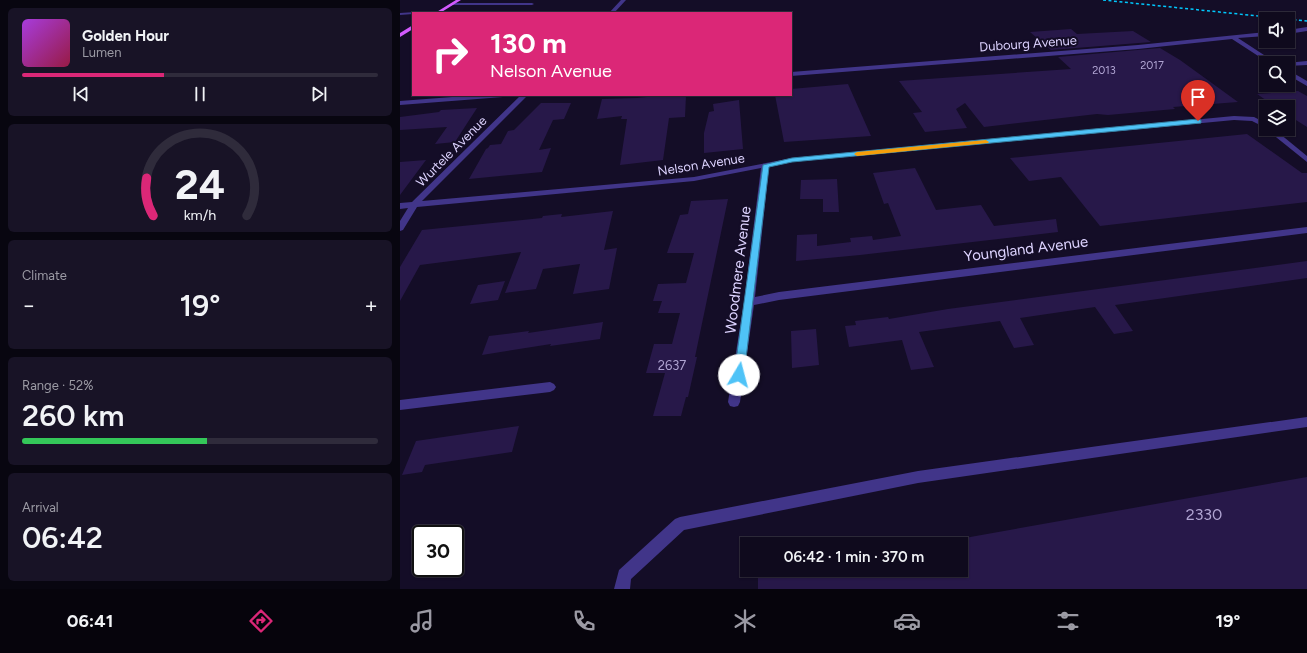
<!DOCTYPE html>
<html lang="en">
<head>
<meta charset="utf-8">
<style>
  body { margin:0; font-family:Figtree,sans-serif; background:#181326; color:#f1f3f6; height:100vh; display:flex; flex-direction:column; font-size:15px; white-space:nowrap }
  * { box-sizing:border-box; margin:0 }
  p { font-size:13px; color:#9b9aa4 }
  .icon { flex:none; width:22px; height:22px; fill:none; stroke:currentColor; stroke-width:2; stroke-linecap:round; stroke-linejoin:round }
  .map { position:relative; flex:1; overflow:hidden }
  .sheet { display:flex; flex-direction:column; gap:8px; padding:8px; background:#080610; width:400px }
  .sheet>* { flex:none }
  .banner { position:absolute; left:12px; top:12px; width:380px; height:84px; border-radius:0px; box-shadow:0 1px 3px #0004,0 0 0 1px #2f2b3b; background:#db2777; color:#fff; overflow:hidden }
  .tools { position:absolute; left:859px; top:12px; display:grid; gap:8px }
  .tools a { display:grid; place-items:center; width:36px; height:36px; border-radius:0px; background:#0f0a1d; box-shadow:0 1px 3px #0004,0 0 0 1px #2f2b3b; font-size:20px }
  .speed { position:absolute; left:12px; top:525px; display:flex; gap:8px; font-size:20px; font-weight:700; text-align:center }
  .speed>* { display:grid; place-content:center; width:52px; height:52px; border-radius:50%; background:#0f0a1d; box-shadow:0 1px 3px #0004,0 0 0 1px #2f2b3b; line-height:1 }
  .speed .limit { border:2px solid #111; border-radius:6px; background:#fff; color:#111 }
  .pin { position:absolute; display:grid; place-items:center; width:34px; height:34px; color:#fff; margin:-41px -17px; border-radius:50% 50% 50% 0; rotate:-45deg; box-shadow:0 0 4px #0007 }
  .pin .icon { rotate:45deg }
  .me { position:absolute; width:44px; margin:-22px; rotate:8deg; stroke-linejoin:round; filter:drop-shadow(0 0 3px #0008) }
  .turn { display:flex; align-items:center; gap:14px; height:84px; padding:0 12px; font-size:18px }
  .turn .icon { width:52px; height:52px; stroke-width:2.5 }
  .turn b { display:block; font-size:28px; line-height:34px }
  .big { font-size:30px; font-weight:600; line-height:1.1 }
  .sheet .tile { flex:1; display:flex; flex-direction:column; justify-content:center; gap:6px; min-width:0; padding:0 14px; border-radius:6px; background:#181326 }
  .sheet .dial { align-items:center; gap:0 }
  .dial svg { height:104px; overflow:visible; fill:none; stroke:#2f2b3b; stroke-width:7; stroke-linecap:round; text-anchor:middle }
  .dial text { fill:#f1f3f6; stroke:none }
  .song { display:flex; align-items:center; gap:12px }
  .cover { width:48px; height:48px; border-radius:6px; background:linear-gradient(135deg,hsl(280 70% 55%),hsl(340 70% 35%)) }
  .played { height:4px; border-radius:2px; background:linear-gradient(90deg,#db2777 40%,#2f2b3b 40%) }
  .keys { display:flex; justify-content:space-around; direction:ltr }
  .heat { display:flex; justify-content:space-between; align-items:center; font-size:22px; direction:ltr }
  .charge { height:6px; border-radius:3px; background:linear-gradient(90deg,#34c759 52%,#2f2b3b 0) }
  .trip { position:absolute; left:340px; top:537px; width:228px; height:40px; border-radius:0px; background:#0f0a1d; box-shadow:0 1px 3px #0004,0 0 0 1px #2f2b3b; font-weight:600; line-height:40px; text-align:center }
  .dock { display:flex; height:64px; justify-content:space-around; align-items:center; background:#06040c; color:#9b9aa4 }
  .dock .icon { width:28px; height:28px }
  .dock .on { color:#db2777 }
  .dock b { font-size:18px; color:#f1f3f6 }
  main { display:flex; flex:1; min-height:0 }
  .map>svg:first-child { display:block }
  .building { fill:#271849 }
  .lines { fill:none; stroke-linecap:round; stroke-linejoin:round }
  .minor { fill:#413589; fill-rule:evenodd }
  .major { fill:#d35aff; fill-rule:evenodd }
  .rail { stroke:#00c9fe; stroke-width:1.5; stroke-dasharray:3 2.5; stroke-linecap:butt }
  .route { fill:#4fc3f7; stroke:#337fa1 }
  .slow { fill:#f59e0b }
  .labels { text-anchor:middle; stroke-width:4; stroke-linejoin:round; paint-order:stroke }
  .far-number-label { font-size:11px; fill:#b0a4d2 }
  .far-street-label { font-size:13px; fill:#ddd3ff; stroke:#140d27 }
  .number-label { font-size:13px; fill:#b0a4d2 }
  .street-label { font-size:15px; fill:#ddd3ff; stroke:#140d27 }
  .near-number-label { font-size:16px; fill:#b0a4d2 }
</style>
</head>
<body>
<main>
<section class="sheet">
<div class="tile">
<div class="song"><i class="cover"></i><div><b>Golden Hour</b><p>Lumen</p></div></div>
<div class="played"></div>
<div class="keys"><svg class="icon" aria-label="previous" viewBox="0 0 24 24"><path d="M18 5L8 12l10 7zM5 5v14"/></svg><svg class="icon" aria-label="pause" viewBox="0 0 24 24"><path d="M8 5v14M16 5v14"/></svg><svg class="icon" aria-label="next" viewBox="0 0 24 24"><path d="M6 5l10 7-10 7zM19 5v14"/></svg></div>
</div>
<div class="tile dial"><svg viewBox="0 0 100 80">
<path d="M14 69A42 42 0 1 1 86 69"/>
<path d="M14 69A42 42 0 0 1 9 40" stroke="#db2777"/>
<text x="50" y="56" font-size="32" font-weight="700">24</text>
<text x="50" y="72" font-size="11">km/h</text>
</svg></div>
<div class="tile"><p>Climate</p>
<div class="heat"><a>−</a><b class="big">19°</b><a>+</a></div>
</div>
<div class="tile"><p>Range · 52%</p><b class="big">260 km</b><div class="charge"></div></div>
<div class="tile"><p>Arrival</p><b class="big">06:42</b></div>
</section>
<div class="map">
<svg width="907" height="589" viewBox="0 0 907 589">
  <rect width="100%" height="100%" fill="#140d27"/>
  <path class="building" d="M671,29L677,34L733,31L751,42L651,50L630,32Z
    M760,48L780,60L838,102L773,107L775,109L708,115L697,114L584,127L565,103L556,109L567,128L525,132L513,113L522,112L499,81L671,69L658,57Z
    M448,84L471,136L384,142L375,95H391V89Z
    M898,91L907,96V127L888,115V107H876L857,94Z
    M266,95H286L285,117L269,118L263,160L220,165L227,119H221L222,116L197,119L202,99L237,98Z
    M339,100L343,149L304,153V133L309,112L314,111L313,104Z
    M141,103H171L164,119L153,120L139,150L151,148L142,172L69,179L86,149L88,148L90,145L101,144L108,131L114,130Z
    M77,108L55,142L35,144L47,127L0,130V117L39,112L41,110Z
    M847,134L902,173H907V202L700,226L661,177L629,181L610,158Z
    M26,160L0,195V162Z
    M515,168L536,210L581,205L594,226L656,219L658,232L460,255L396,261L397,235L417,234V246L451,242L450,238L472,236L473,240L501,236L488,203L484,204L473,173Z
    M437,179L439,212H423V199H400L401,180Z
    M328,199L295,357H297L288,397H286L281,416H253L265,373H246L254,344H272L280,313H258L262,301H253L258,284L286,283L294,253H267L280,215L288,214L291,201Z
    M213,211L204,250L217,248L209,289L173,294L180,264L143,269L136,289L105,293L121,252L20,265L0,301V267L22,230L142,218L143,216L162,214L161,217Z
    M907,261V278L715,305L733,331L714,334L695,307L620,318L634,345L614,348L600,321L519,332L534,367L511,370L502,340L449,347L445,326L456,325L455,321L488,317L489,319L548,309Z
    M105,281L98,300L70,304L78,285Z
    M203,322L200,339L150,346L151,344L82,355L89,336L129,331L128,333Z
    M416,329L419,365L392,368L391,331Z
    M119,426L112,452L25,465L22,472L2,475L16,441Z
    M907,477V589H358V575L385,570H561V544H531Z"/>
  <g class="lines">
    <path class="minor" d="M221,0H226L214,13H209Z
      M52,3H132L134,4L132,5H50Z
      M15,12L13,14L0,15V13Z
      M907,27V31L888,34V30Z
      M866,32V36L838,38L876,63H869L832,39L738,49L391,76V72L738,45Z
      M907,61V65L888,66V63H886Z
      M888,70L907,81V86L888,75Z
      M78,95H106L103,97L0,105V101Z
      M121,95H128L22,201L294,177L392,158L834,116L854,117L866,123V128L852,121L834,120L392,162L369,167L355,297L379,292L907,227V233L379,300L354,305L340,402L338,406L334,407L330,406L328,402L344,302L361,168L294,181L17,207L3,230L0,231V221L8,208L0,209V203L12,202Z
      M866,129H874L907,156V162Z
      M150,382L154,384L156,387L154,390L150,392L0,410V400Z
      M907,417V427L518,483L284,530L231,579L230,589H214L219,570L275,519L280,517L518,471Z"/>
    <path class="major" d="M56,0H61L40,13H35Z
      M13,25V29L0,37V33Z"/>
    <path class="rail" d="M703,0L887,19
      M888,19L907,21"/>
  </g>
  <path class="route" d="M798,119L801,120V123L392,162L369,167L344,375L339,380L335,378L334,375L363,165L392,158Z"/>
  <path class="slow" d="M586,140L589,142L588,143L457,156L454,154L457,152Z"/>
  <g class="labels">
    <g class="far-number-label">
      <text x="752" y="69">2017</text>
      <text x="704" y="74">2013</text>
    </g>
    <g class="far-street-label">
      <text transform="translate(628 43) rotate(-4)" y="5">Dubourg Avenue</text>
      <text transform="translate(51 151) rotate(-45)" y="5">Wurtele Avenue</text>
      <text transform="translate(301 164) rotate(-9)" y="5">Nelson Avenue</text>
    </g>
    <g class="number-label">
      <text x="272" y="370">2637</text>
    </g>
    <g class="street-label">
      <text transform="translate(626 249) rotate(-7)" y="5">Youngland Avenue</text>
      <text transform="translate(338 270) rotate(-83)" y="5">Woodmere Avenue</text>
    </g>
    <g class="near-number-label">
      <text x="804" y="520">2330</text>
    </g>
  </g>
</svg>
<div class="tools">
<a><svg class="icon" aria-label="sound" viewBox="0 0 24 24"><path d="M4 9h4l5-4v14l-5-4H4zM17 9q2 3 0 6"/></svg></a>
<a><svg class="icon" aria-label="search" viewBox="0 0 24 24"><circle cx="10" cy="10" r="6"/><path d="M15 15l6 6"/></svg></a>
<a><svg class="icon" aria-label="layers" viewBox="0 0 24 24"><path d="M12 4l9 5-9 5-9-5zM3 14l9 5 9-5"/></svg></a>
</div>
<div class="speed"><div class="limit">30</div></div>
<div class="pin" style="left:798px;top:121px;background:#d93025"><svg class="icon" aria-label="arrive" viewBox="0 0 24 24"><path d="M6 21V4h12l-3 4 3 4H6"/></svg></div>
<svg class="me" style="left:339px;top:375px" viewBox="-20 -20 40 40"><circle r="19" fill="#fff"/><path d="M0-13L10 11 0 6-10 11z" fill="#4fc3f7"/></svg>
<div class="trip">06:42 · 1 min · 370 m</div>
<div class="banner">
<div class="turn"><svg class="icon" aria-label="right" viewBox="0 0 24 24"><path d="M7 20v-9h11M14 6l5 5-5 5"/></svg><div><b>130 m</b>Nelson Avenue</div></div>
</div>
</div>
</main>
<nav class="dock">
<b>06:41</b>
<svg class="icon on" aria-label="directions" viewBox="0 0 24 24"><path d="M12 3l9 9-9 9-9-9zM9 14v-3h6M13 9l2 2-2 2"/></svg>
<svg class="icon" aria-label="music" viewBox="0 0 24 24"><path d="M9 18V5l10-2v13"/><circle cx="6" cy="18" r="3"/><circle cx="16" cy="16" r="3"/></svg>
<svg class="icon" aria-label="phone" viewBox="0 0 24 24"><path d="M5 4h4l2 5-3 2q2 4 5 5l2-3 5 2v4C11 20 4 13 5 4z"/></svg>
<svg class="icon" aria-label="climate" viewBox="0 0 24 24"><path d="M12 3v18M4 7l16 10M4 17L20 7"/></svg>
<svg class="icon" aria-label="car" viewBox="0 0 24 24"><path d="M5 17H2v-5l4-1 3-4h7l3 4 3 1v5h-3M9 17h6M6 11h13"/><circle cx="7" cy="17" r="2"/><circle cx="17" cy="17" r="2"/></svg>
<svg class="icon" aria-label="filters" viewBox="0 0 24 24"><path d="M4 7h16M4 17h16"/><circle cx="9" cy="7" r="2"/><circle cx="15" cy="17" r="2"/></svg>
<b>19°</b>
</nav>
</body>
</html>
